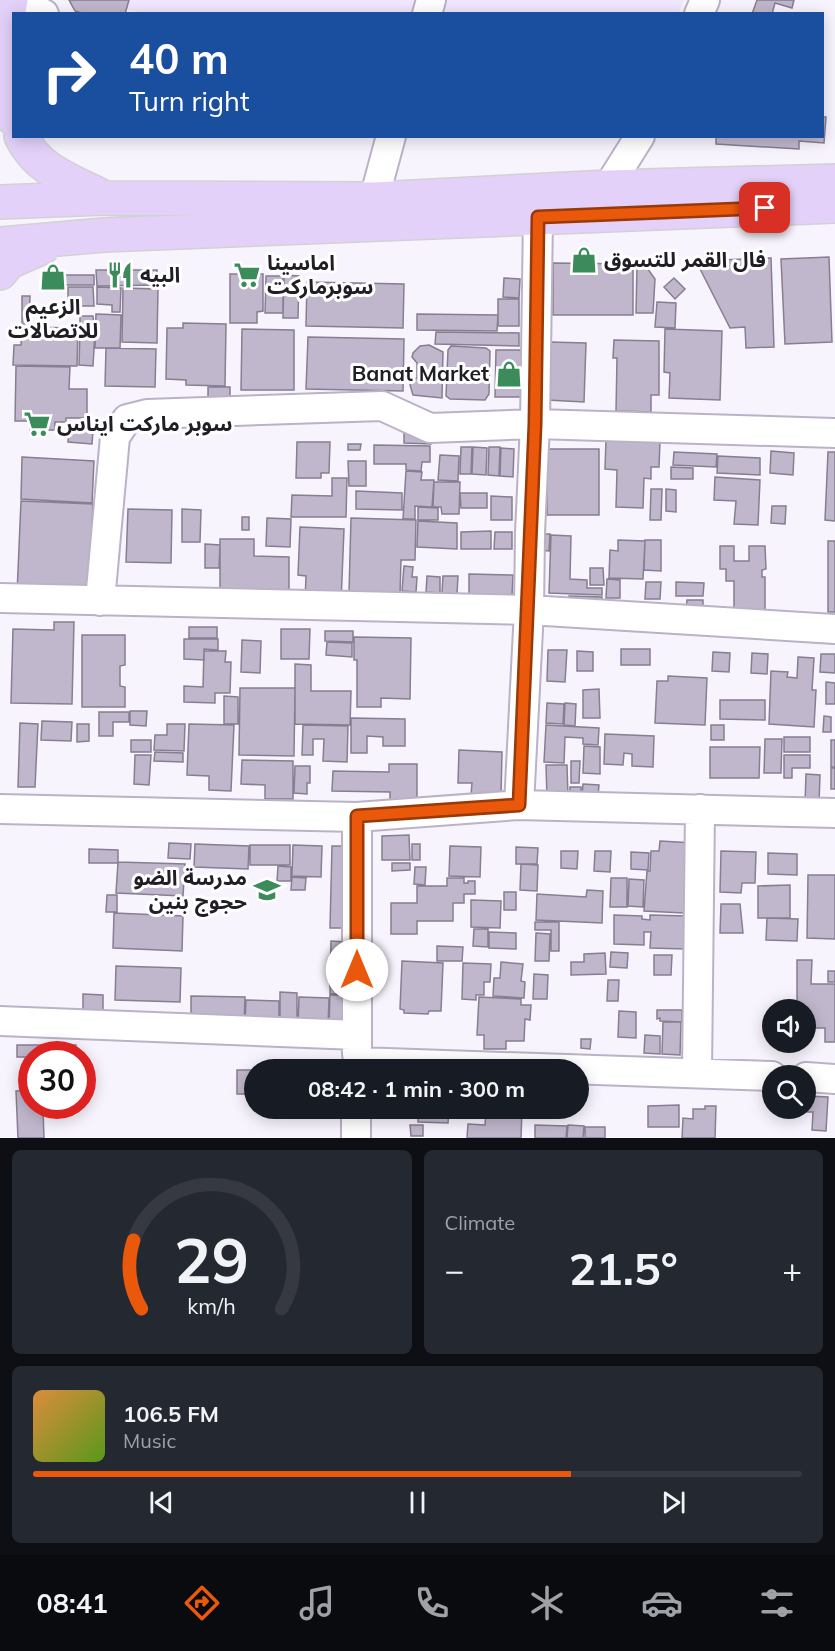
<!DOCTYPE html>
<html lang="en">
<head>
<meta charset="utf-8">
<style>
  body { margin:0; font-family:Mulish,"Noto Sans Arabic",sans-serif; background:#242831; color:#f1f3f6; height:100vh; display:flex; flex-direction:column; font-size:22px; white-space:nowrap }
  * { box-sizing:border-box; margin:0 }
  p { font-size:20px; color:#9ea1a6 }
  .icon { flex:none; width:33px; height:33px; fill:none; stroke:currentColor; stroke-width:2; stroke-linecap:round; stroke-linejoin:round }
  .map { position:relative; height:1138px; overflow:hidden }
  .side { display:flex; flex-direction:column; gap:12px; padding:12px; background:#0d0f14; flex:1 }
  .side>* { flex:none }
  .guide { position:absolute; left:12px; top:12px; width:812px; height:126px; border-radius:0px; box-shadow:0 3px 15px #0003; background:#1a4fa0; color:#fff; overflow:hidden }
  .buttons { position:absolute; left:762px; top:999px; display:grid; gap:12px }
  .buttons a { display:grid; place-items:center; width:54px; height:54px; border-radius:50%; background:#171b24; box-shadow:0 3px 15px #0003; font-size:30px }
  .speed { position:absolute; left:18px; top:1041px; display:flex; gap:12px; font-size:30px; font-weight:700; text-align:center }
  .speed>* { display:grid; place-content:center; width:78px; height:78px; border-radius:50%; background:#171b24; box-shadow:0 3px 15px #0003; line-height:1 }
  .speed .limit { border:9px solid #d22; background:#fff; color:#111 }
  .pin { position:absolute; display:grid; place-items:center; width:51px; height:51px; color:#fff; margin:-26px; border-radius:12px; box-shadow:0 3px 9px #0006 }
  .me { position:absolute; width:66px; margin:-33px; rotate:0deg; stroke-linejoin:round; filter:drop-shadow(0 0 4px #0008) }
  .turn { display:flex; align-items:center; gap:21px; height:126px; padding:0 18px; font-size:27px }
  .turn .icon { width:78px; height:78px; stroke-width:2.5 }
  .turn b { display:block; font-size:42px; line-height:51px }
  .big { font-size:45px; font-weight:700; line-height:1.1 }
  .side .tile { flex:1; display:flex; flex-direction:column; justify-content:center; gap:9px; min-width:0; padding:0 21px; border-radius:9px; background:#242831 }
  .side .dial { align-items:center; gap:0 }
  .dial svg { height:156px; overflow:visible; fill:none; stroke:#363941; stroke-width:7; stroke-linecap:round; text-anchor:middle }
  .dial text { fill:#f1f3f6; stroke:none }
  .song { display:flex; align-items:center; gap:18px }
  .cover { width:72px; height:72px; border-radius:9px; background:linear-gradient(135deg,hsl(30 70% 55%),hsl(90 70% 35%)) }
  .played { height:6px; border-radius:3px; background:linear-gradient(90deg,#ea580c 70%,#363941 70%) }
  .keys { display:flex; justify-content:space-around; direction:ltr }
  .heat { display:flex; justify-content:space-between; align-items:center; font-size:33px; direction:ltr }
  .side .tiles { flex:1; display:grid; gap:12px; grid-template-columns:1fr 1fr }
  .tile:last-child { grid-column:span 2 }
  .trip { position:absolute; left:244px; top:1059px; width:345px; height:60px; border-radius:30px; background:#171b24; box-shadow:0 3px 15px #0003; font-weight:700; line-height:60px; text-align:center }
  .tab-bar { display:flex; height:96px; justify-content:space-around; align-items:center; background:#090b0e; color:#9ea1a6 }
  .tab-bar .icon { width:42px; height:42px }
  .tab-bar .active { color:#ea580c }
  .tab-bar b { font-size:27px; color:#f1f3f6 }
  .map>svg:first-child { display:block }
  .built { fill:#f1e7ff }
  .building { fill:#c0b7cc; stroke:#867e91; stroke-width:1.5 }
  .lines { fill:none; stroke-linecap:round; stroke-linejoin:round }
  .minor-casing { stroke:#bbb2c7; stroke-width:32 }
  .major-casing { stroke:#d3d2d3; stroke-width:36 }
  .minor { stroke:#fff; stroke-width:28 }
  .major { stroke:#e3d1fa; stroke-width:33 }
  .route-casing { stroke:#983908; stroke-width:15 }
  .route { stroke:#ea580c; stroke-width:10 }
  .labels { text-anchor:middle; stroke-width:6; stroke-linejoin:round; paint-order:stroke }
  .poi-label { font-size:21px; font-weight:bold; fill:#211d25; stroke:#fff; text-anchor:start }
</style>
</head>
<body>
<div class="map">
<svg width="835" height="1138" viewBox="0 0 835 1138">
  <rect width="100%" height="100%" fill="#f8f4fd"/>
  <path class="built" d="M76,0H684L678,14H150Z"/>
  <path class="building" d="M69,0H129L125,14H84L75,11Z
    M757,0H794L792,8L775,3L772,14H752Z
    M822,117H826L824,143L799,141V149L716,144V136H822Z
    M829,257L832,342L785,344L781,259Z
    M771,258L774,347L746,348L745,327L730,328L696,261Z
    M553,263L633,264V315H553Z
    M637,265H645L655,279L653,313H636Z
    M96,270H157V285L97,286Z
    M230,274H263V311L257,312V323H230Z
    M44,275H94V285H44Z
    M284,275L299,276L298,318H283Z
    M266,276H283V313H265Z
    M504,278L520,279L519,298L503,297Z
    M674,278L685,289L675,299L664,287Z
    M307,282L404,284L403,328L306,326Z
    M68,287H93L94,306H68Z
    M97,287L121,288L120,312H112V305L97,304Z
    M123,288L158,289L157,343L122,342Z
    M22,296H30L29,324H22Z
    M498,299H519V326H498Z
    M657,302L676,303L675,328L655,327Z
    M96,314L121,315L120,348H95Z
    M417,314L498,315L497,331L417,330Z
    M80,316H93L94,329L80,330Z
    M183,323L226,324L225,386L186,385V380L166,379L167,328H183Z
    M22,327L78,328L77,366L13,365L14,345H21Z
    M242,329L294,330V390H241Z
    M665,329L722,331L720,400L669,398L670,373L664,372Z
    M80,331H95L93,366L79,365Z
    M436,332L519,333V346L435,344Z
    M308,337L404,339L403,391L306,389Z
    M614,340L659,341V395H651V412L616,411L617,358H613Z
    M549,342L586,343L584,402L547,400Z
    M429,345L443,352L442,398L413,395L410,385L411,380L417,378V363L412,357L413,353L420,346Z
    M451,346L486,348L490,351L489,394L485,400L450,399L446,396L448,350Z
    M106,348L156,349L155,387L105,386Z
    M496,350H521V397H495Z
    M16,366L70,367L69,389H87V418H66V422H55V430H30V421H15Z
    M208,387H230V402H208Z
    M69,429L93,430L92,444L68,442Z
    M404,433H431V444L404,443Z
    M606,440L660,441L659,467H651V479L644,478L643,508L616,507L617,470L605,469Z
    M297,442H330L329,473H321V478H296Z
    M348,444H361L360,450H348Z
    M374,445L430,446V462H422L421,471L406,470V464H374Z
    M461,447H472L471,474H460Z
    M473,447L487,448L486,475L472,474Z
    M489,447H500L499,476L488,475Z
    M501,448L514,449L513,477L500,476Z
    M547,449H599V515H547Z
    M771,451L794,453L793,475L770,473Z
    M674,452L717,454L716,467L673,465Z
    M828,452H835V521L825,520Z
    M440,455L459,456L458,481L438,480Z
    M718,456L760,458V475L717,473Z
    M22,457L94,461L92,503L21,499Z
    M348,461H366V486H349Z
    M671,467L693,468V479H671Z
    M406,471L422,472L421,480H434L432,507L415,506V519H403Z
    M715,477L760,480L758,525L734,524L736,501L714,500Z
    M332,478H347L346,517H291L292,495L332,496Z
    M434,482H460L459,514H442L441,507H433Z
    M651,489H662L661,520H650Z
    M666,489L676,490V512L666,511Z
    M356,491L402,493V510L356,509Z
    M460,493H487V508H461Z
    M491,496L512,497V520H491Z
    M21,501L93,504L90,587L17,594Z
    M772,506H786L785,524L771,523Z
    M418,507L438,508V520H418Z
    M128,509L172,510L171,563L126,562Z
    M182,509L201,510L200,542H182Z
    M242,517H249V530H242Z
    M267,518L291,519L290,547L266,546Z
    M351,518L416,520L415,560H401L400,594L349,593Z
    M418,521L457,523V549L417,547Z
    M300,527L344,529L341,603L305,601L306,576L298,575Z
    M491,531V549H461V532Z
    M495,532H512V549H494Z
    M538,534H550L549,551L537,550Z
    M551,535L571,536L570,579L587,580V588H602V595L549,593Z
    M220,539H254V556L289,557V590L220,589Z
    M618,540L645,541L643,579L609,578L610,550L618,551Z
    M645,540H661V571L644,570Z
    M828,541H835V612H828Z
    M205,544L220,545L219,568H205Z
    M720,546H734V561H749V546H765L766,569L762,570V577H765V616H734V581H726V569H720Z
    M404,566L413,567L412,577H417L416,592L402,591Z
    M590,568H603L604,585H590Z
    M469,574L513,575L512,595L469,594Z
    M427,576L440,577V593L426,592Z
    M443,576H458L457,594L442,593Z
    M607,579L620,580V598H606Z
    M646,582H661L660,599H645Z
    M676,582L704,583L703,596H676Z
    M569,596L602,597L601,608L569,607Z
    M687,600H703V609H686Z
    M54,622H74L72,704L11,703L13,629L54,630Z
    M189,627H217V638H189Z
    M281,629H310L309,659H281Z
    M325,631H353V642L325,641Z
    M82,635H125V665L120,666V686L125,687V707H82Z
    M354,637L411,638L410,699L381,698V707H357V660H354Z
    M184,639H218V650L204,649V660L184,659Z
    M242,640L261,641L260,673L241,672Z
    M327,642L352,643V657L326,655Z
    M621,649H650V665H621Z
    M548,650H567L565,682L547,681Z
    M204,651H226L225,662H231L230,693H215V703L184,702V686L203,687Z
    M577,651L593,652V671H577Z
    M713,652L730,653L729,672L712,671Z
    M752,653L768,654L767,674L751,673Z
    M821,654H835V673L820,672Z
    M798,657L814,658L812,690H816L814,727L769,724L771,671L788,672L787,677L797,678Z
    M295,664L311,665V691H351L350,725L295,724Z
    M668,676L707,678L705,725L655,723L657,681H668Z
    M826,682L835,683V704H826Z
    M240,688H295L294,756L239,755Z
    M599,689L600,718H583V690Z
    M224,696L238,697V724H224Z
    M720,700H765V720L720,719Z
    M547,703L564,704L563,724L546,723Z
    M565,703L576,704L575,726L564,725Z
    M130,711H147L146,726L130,725Z
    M99,712H129V722H113V736H99Z
    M824,716L831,717V732H823Z
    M351,718L405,719V746H383V737L367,736V753H351Z
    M42,721L72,722L71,741L41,740Z
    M20,723L38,724L35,787H18Z
    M77,724H89V741L77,742Z
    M167,724H185L184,751L154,750L155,735H167Z
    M189,724L234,725L231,791L209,790V776L187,775Z
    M303,725L348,726L347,762L323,761L324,739H313V755H302Z
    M546,725L599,728L598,745L583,744V738L565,737L564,763L544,762Z
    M711,725H724V740H711Z
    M605,734L654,736L653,767L632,766V754L624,753L623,765L604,764Z
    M784,737H810V752H784Z
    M765,739H782L781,773H764Z
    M131,740H151V752H131Z
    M831,740H835V767H831Z
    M584,746L600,747V774L583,773Z
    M710,747H760L759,778H710Z
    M459,750L502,752L501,796L471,795L472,783H458Z
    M155,752L183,753V762L154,761Z
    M135,755H151L149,785L134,784Z
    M784,755H810V768H792V778H784Z
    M242,760L293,761V799H265V785L241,784Z
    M571,761H580L579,783H571Z
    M389,764H417V802H390V792L332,791L333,771L389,772Z
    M546,765H567L568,798H547Z
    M295,766H310V783H307V794L294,793Z
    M831,768H835V789H831Z
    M806,774L820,775L819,803H805Z
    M583,784L599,785L598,796H582Z
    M570,787H581V798H570Z
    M409,835L410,860H382V836Z
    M660,841L694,843L686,879L684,913L644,911L647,871H650L651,851H659Z
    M169,843L191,844L190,859L168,858Z
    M195,844L249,846L248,869L194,867Z
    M412,844H420V860H412Z
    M250,845H290V865H250Z
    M293,845L322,846L321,877L292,876Z
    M332,846H348L345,928H330Z
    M450,846L481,847L480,877L449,876Z
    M516,847L538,848L537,864H516Z
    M89,849L118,850V863H89Z
    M561,851H578L577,869L561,868Z
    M595,851H611L610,872L594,871Z
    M721,851L756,852L755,883H742L741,893L720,892Z
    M631,852L649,853L648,870L631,869Z
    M768,853L797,854V875L768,874Z
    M118,862L185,864L183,896L116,893Z
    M392,863H410V870L392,871Z
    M521,864L538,865L537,891L520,890Z
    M278,866L291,867V881H277Z
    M415,867H426L425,885L414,884Z
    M808,875H835V939L807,938Z
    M292,877L306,878L305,890H291Z
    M447,878H464V883H468V881H475V894H464V903H453V921H417V934H391V903H417V886H447Z
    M611,878H627V907H610Z
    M629,879L644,880L643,907L628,906Z
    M790,885V918H758V886Z
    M587,890L603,891L602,923L536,920L537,894L586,897Z
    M504,892H516V910H504Z
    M107,895H117V912H106Z
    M471,900L501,901L500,928L471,927Z
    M721,904H740L743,933H720Z
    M114,913L183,916L182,951L113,948Z
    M614,915L642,916V919L650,920V915L686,916V949L650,948L651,932H644V945L614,944Z
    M767,918L798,919L797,941L766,940Z
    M535,922H559V951H551V930H535Z
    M474,929H488V947L473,946Z
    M489,932L516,933V949L489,948Z
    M536,933L550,934L549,961H535Z
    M331,941L346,942L345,994H330Z
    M437,946L463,947L462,961H437Z
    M611,952L628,953L627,968L610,967Z
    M605,953L606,974L571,975V962H584V954Z
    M654,955H672L671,975H654Z
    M797,960H812L811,984H835V1042H825V1028H806V1010H797Z
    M402,961L443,963L441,1011H429L428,1014L404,1013V1010L400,1009Z
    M501,962L523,964L521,981L525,982L524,998L493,996L494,978H500Z
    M463,963L491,964L490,982H484V995H476V1000L462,999Z
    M116,966L181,968L180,1002L115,1000Z
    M828,971H835V982H828Z
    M534,974L548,975L547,999H533Z
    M608,980H619L618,1001H607Z
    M280,992L297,993V1025H280Z
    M83,994L103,995V1020H83Z
    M330,995H345V1026L329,1025Z
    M191,996L245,997L244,1024L191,1023Z
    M299,997L329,998L328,1027L298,1026Z
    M479,997L521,999V1005H531L530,1020L525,1019L524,1041H506V1049H484V1035H477Z
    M246,1000L279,1001V1025L245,1024Z
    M657,1010H682V1022L660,1021V1018L657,1019Z
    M619,1011L636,1012V1038L618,1037Z
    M663,1022H681L680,1055L662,1054Z
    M645,1035L660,1036V1054L644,1053Z
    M581,1039H591L590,1049L581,1048Z
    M17,1045H76L75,1054H32V1057H17Z
    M25,1059H32V1088H26Z
    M237,1070H255V1094H237Z
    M32,1090V1106H55V1110H43L44,1138H18L16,1091Z
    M808,1096L828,1097L826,1131L812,1130L813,1112H807Z
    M679,1105V1127H648V1106Z
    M705,1106H716L715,1138H682L683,1118L693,1119V1109H705Z
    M418,1108H449L448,1123L418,1122Z
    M486,1108L522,1109L521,1138H467L468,1124L485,1125Z
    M410,1125H423V1136H411Z
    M535,1125L567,1126L566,1138H535Z
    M568,1125L584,1126L583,1138H567Z
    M585,1127H605V1138H585Z"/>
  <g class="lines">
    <g class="minor-casing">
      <path id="minor" d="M18,0L44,14
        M427,14L431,0
        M699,14L705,0
        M374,199L391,136
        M605,207L608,187L640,136
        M0,598L529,610L530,533L535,424L538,217
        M100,601L115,437L127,419L147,414L382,406L430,428L535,424L835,433
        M519,805L529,610L835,629
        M0,809L357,817L519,805L835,813
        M357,817V1054
        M0,1021L357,1035
        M358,1062L772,1076
        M697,1072L700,809
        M806,1077L835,1079
        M356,1138V1108"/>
    </g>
    <g class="major-casing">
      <path id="major" d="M2,39L9,105L14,119
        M0,55L11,0
        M21,136C37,170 70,180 101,196
        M0,202L105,198L374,199L608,187L835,181
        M0,244L104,235L835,206
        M0,273L9,262L43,247"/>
    </g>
    <use href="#minor" class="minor"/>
    <use href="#major" class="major"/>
  </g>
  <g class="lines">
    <g class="route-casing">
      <path id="route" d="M357,970V816L519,805L535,424L538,217L765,208"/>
    </g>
    <use href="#route" class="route"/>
  </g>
  <defs>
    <g id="shop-bare" transform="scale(2.07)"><path d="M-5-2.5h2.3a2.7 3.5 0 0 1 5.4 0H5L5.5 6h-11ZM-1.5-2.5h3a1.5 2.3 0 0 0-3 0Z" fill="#3b8b5b" stroke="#fff" stroke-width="2.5" paint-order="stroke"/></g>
    <g id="restaurant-bare" transform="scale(2.07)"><path d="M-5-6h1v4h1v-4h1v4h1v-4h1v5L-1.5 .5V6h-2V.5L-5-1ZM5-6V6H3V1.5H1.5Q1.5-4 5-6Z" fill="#3b8b5b" stroke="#fff" stroke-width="2.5" paint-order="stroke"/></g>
    <g id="supermarket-bare" transform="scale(2.07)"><path d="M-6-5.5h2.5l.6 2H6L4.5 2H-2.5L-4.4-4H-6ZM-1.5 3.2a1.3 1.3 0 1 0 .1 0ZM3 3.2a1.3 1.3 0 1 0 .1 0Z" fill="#3b8b5b" stroke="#fff" stroke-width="2.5" paint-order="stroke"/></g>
    <g id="school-bare" transform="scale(2.07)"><path d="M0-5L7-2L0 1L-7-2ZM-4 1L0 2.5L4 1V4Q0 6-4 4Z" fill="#3b8b5b" stroke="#fff" stroke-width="2.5" paint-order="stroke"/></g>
  </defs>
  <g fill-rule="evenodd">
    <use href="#shop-bare" x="584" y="260"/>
    <use href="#restaurant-bare" x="120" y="275"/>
    <use href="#supermarket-bare" x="247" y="275"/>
    <use href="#shop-bare" x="53" y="277"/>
    <use href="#shop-bare" x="509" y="374"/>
    <use href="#supermarket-bare" x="37" y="424"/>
    <use href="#school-bare" x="267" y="890"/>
  </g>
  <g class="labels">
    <g class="poi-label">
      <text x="604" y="267">فال القمر للتسوق</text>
      <text x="267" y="270">اماسينا<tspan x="267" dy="24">سوبرماركت</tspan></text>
      <text x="140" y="282">البيه</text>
      <text x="53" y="314" text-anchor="middle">الزعيم<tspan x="53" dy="24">للاتصالات</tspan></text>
      <text x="489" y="381" text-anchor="end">Banat Market</text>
      <text x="57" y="431">سوبر ماركت ايناس</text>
      <text x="247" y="885" text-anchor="end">مدرسة الضو<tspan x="247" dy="24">حجوج بنين</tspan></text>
    </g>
  </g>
</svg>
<div class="buttons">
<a><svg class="icon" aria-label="sound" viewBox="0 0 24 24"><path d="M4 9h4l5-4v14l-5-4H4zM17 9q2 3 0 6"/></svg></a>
<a><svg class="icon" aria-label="search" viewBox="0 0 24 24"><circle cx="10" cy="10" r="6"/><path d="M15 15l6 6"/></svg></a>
</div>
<div class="speed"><div class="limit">30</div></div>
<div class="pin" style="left:765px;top:208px;background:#d93025"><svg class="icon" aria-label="arrive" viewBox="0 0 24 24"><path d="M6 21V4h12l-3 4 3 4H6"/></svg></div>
<svg class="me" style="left:357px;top:970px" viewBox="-20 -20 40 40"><circle r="19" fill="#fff"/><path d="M0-13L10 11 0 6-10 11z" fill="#ea580c"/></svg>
<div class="trip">08:42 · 1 min · 300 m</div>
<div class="guide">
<div class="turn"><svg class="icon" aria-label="right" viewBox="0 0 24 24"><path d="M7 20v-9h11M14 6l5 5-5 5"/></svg><div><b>40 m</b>Turn right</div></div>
</div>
</div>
<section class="side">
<div class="tiles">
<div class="tile dial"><svg viewBox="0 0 100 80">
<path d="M14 69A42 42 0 1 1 86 69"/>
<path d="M14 69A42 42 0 0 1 10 34" stroke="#ea580c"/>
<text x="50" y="56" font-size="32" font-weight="700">29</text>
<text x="50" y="72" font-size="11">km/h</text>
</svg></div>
<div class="tile"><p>Climate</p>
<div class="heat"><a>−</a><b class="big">21.5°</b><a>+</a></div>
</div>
<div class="tile">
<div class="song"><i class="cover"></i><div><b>106.5 FM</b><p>Music</p></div></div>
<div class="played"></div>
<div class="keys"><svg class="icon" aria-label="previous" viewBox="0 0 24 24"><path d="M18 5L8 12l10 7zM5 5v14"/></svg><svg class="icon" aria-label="pause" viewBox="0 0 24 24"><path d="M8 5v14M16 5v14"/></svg><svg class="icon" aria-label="next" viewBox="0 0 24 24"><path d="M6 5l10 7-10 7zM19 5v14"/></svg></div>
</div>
</div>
</section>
<nav class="tab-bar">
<b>08:41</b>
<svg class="icon active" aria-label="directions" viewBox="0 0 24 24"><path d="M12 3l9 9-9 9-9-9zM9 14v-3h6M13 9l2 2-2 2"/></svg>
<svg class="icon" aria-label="music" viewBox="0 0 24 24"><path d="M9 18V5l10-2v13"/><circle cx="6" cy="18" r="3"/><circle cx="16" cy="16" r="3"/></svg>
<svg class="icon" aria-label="phone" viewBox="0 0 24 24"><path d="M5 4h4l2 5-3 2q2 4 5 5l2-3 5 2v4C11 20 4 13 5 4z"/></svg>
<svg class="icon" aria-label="climate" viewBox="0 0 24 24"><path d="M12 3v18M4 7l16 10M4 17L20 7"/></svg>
<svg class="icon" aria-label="car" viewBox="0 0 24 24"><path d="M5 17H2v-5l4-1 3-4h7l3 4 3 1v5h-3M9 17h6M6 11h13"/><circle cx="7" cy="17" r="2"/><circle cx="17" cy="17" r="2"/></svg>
<svg class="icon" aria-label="filters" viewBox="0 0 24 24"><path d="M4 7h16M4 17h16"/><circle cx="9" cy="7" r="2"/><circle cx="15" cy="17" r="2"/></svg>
</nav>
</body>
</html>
